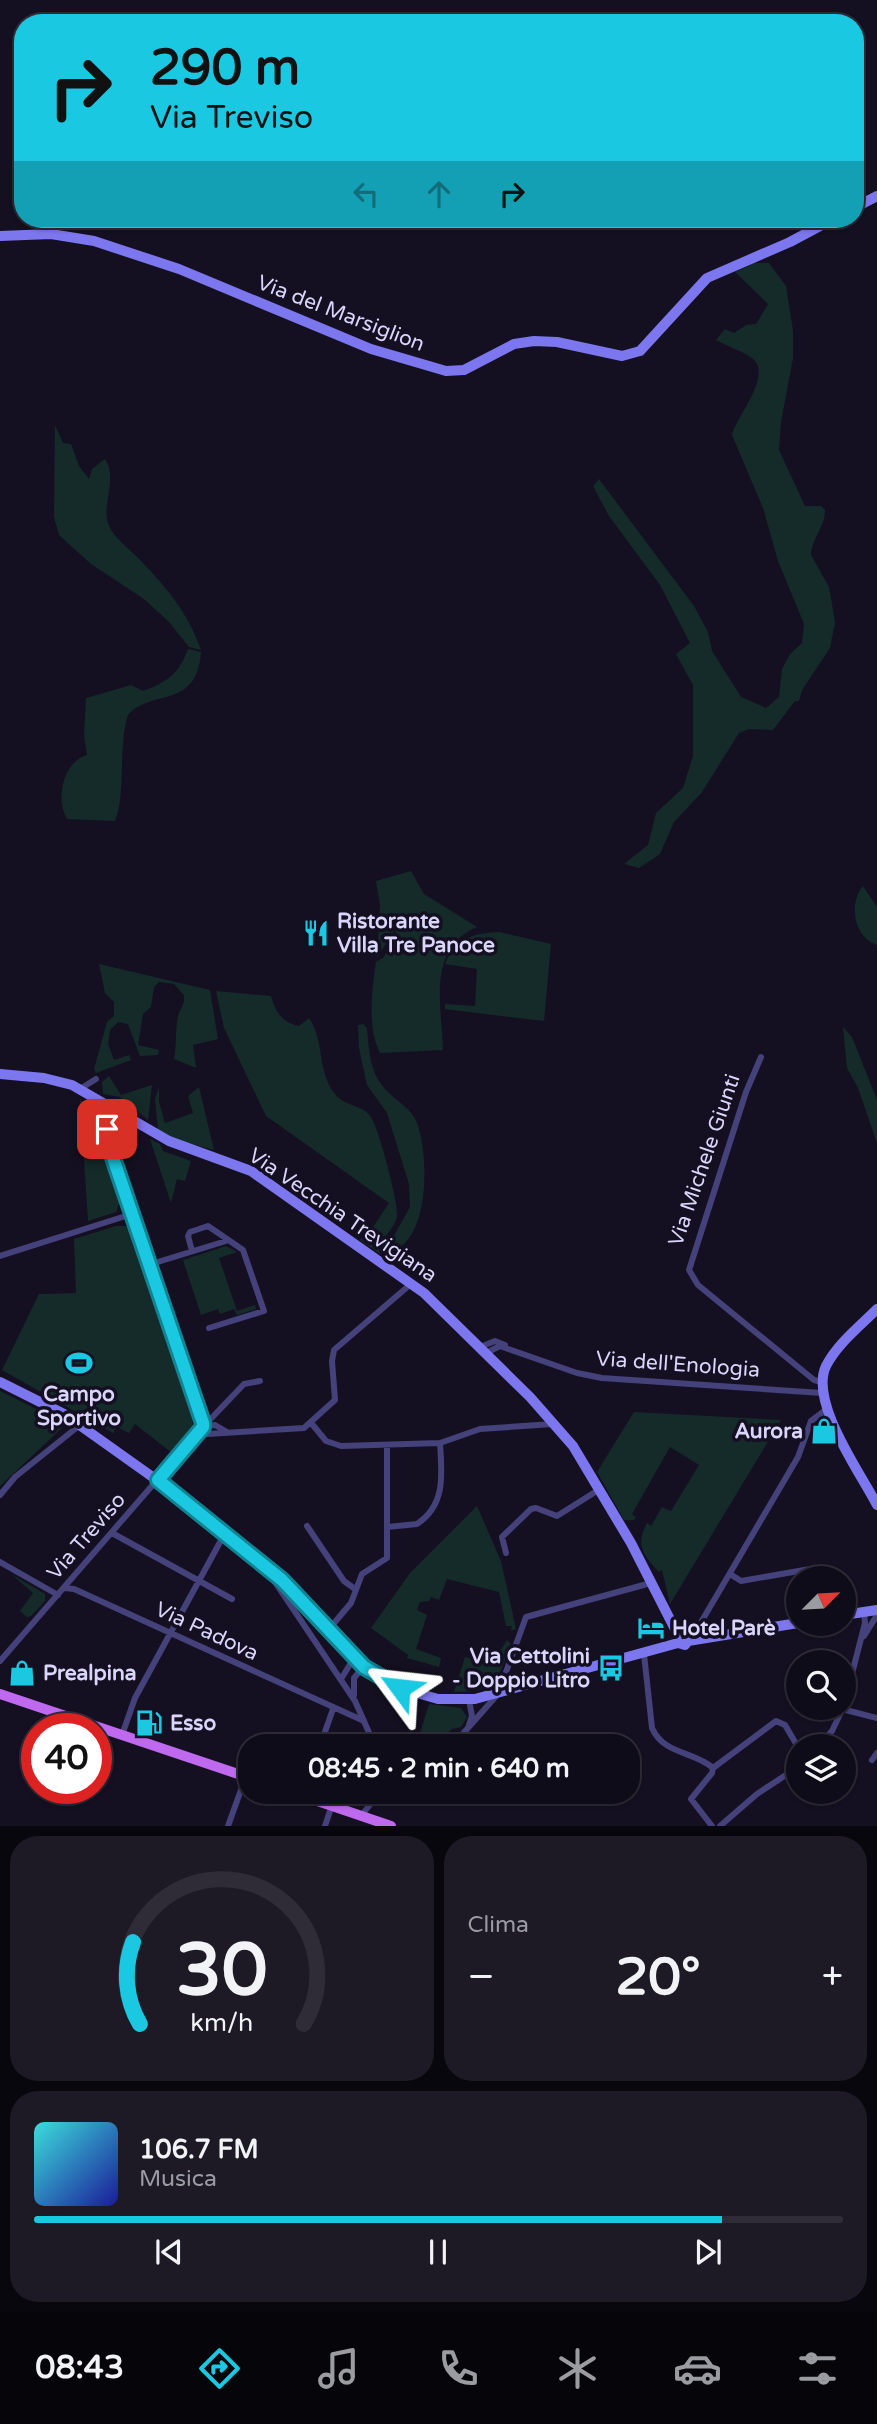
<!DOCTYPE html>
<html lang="it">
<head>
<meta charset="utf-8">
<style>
  body { margin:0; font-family:"Varela Round",sans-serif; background:#1d1a26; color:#f1f3f6; height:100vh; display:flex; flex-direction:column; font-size:26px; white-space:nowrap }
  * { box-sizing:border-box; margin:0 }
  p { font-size:23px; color:#9b9ba2 }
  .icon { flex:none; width:38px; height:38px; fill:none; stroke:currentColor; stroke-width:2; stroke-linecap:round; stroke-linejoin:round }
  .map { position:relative; height:1826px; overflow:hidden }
  .drawer { display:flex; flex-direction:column; gap:10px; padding:10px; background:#08070e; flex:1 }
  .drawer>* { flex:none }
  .top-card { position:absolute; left:14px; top:14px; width:850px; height:214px; border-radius:28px; box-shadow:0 2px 5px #0004,0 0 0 2px #2f2c38; background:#1ac9e1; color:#111; overflow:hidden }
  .needle { width:46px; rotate:66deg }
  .controls { position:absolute; left:786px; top:1566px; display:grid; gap:14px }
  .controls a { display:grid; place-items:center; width:70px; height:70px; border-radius:50%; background:#0f0c19; box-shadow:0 2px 5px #0004,0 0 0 2px #2f2c38; font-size:35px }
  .speed { position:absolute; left:21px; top:1713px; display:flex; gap:14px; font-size:35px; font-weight:700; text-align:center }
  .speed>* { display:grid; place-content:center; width:91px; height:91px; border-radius:50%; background:#0f0c19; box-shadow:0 2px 5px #0004,0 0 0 2px #2f2c38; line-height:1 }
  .speed .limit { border:10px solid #d22; background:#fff; color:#111 }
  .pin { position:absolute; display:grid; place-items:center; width:60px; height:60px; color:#fff; margin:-30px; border-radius:14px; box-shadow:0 4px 10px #0006 }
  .me { position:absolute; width:77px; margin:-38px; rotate:300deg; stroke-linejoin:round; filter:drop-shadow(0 0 5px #0008) }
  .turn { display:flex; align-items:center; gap:24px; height:147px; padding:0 21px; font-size:32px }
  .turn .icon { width:91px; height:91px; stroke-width:2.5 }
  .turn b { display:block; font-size:49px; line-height:60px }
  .lanes { display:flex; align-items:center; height:66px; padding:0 21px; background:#0003; justify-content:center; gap:35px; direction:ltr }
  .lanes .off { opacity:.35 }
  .big { font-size:52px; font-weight:800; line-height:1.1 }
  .drawer .card { flex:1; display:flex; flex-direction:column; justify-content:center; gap:10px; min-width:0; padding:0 24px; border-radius:28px; background:#1d1a26 }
  .drawer .dial { align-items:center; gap:0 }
  .dial svg { height:182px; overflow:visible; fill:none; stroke:#2f2c38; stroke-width:7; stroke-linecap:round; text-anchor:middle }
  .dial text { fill:#f1f3f6; stroke:none }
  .song { display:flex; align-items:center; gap:21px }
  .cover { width:84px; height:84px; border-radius:10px; background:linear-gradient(135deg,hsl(180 70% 55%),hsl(240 70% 35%)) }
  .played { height:7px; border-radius:4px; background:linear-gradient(90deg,#1ac9e1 85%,#2f2c38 85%) }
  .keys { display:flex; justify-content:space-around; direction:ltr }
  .heat { display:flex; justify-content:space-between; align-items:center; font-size:38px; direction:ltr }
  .drawer .tiles { flex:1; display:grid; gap:10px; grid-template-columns:1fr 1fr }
  .card:last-child { grid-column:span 2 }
  .trip { position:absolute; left:238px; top:1734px; width:402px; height:70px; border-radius:28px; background:#0f0c19; box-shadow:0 2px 5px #0004,0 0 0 2px #2f2c38; font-weight:800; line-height:70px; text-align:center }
  .menu { display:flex; height:112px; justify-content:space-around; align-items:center; background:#06050a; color:#9b9ba2 }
  .menu .icon { width:49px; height:49px }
  .menu .selected { color:#1ac9e1 }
  .menu b { font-size:32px; color:#f1f3f6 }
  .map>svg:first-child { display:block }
  .green { fill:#142b2a }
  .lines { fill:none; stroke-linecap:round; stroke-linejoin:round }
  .street { stroke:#44417b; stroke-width:6 }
  .secondary { stroke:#7d77ef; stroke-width:10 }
  .primary { stroke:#bf69ee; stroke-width:10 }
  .route-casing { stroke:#118392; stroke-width:18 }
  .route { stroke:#1ac9e1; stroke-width:12 }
  .labels { text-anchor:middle; stroke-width:7; stroke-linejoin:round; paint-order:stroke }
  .street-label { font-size:21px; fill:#dad5fa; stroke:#141021 }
  .poi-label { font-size:21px; font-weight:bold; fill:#dad5fa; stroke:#141021; text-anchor:start }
</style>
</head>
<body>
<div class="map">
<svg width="877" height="1826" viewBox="0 0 877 1826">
  <rect width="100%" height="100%" fill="#141021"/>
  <path class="green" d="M755,263H769L786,286L793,331V358L781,422L779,450L805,506H821L825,510C825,527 812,538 811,555L829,587L835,622L830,648L802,690L799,701H795L773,730L749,729L739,733L702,792L674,822L660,854L639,868L624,864L648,845L656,813L683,788L693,756V685L676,654L690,643L660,585L609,516L593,486L599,479L694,606L708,632L712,651L741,697L766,708L779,697L782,669L790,654L802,643L804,624L778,561L763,508L732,435C736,417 774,374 752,358C742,351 727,346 716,340L725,329L734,333L746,325L756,324L768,304L735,272Z
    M55,425L63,443L71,444L79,466L89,479L92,469L105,459C119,481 99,506 110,528C116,539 128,548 136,556C164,584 188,612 201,650L189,647L169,622L144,599L91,564L59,535L54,517Z
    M188,649L201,652C197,710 152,688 128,715C118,746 126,794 115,821L67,819C55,799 63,762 87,755L84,735L86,698L131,685L143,691C167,682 179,674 188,649Z
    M411,871L424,894L477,927C426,948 442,1007 443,1050L380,1053C367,1027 372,990 376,962L384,957L396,933L395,929L377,958L380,905L376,881Z
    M863,886L877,907V945C854,937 848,904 863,886Z
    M499,932L551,944L544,1021L445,1009V1004L475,1006L477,969L445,964C455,939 472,933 499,932Z
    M99,964L210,990L218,1039L193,1045L196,1068L174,1059C177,1046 175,1027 178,1017C180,1007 185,1006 184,995L174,984L159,982L154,987L151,1007L143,1014L138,1045L159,1050L158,1055L140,1056L128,1024L118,1022L110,1030L108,1044L114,1060L129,1055L131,1060L96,1073L94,1069L107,1022L114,1016V1002L105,993Z
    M216,991L271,996C275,1012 283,1023 299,1026L309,1018C322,1037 319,1060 327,1080C338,1110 358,1100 371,1117C378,1126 399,1204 397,1216C394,1231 381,1235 380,1254L360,1240L365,1233H369L389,1203L266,1116L224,1028Z
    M363,1024L367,1028C369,1052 370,1075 388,1092C399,1103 411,1108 417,1123C429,1155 431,1243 388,1253L391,1241L410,1207L409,1184L387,1113L367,1085L359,1048L358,1025Z
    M843,1027L852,1037L877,1100V1143L858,1088L847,1068Z
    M109,1076L121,1095L152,1085L148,1120L120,1097L103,1094L102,1082Z
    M159,1087V1102L165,1123L193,1113L188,1096L199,1087L214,1150L177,1140L158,1130L155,1099Z
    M80,1099L91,1115L120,1201L116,1212L88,1221Z
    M150,1139L160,1144L163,1151L191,1161L185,1181L177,1179L171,1203Z
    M116,1226H126L132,1233L193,1415L192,1430L172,1453L135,1424L129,1433L117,1427L113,1433L2,1370L39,1294L76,1293L74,1239Z
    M226,1246L237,1252L219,1258L237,1311L255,1305L256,1309L237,1315L234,1309L220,1314L218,1309L201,1315L183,1260Z
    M0,1391L58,1420L63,1427L0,1486Z
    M634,1412L781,1420L670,1604L662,1570L659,1572C643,1555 635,1545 647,1523L651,1526L662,1507L671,1511L699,1465L670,1447L632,1514L636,1517L634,1520H624L597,1472Z
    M477,1506L501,1561L516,1629L511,1631L512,1626H506L499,1592L447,1579L439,1600L431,1597L429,1601L420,1602L417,1610L427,1615L416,1649L441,1658L439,1667L407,1658L408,1655L371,1628L410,1573Z
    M11,1574L45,1594V1601L31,1616L27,1617L20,1611L33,1593Z
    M507,1640L511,1644C498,1680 496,1692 454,1692L465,1657L476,1660L479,1650L497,1656Z
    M429,1704L461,1708L467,1717L461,1727L452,1729L434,1746H416Z"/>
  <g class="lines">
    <path class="street" d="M761,1057L746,1092L689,1270L698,1285L814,1380L822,1382
      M80,1089L96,1079
      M89,1096L207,1434L304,1428L335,1400L332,1361L334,1350L412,1283
      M107,1137L109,1124L119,1112
      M192,1251L188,1236L190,1232L208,1226L243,1250L264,1311L209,1328
      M0,1256L132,1214
      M148,1265L226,1241
      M480,1347L495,1341L505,1345
      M486,1353L500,1346L577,1373L602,1378L822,1393
      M312,1424L326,1441L341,1446L440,1443L480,1429L553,1424
      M205,1426L215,1425L227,1432
      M0,1495L15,1477L80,1425
      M307,1526L344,1581L355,1589
      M387,1527L417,1524C446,1505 442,1474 440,1443
      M112,1533L232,1599
      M506,1553L502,1537L531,1509L536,1508L557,1516L600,1489
      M0,1562L58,1595
      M269,1573L355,1701L375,1746
      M730,1574L741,1581L816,1568V1578
      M65,1588L74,1589L364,1721
      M329,1629L351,1603L362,1574L387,1558V1446
      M687,1636L700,1624L798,1457L811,1421L827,1409
      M864,1636L877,1615
      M644,1654L652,1728C664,1755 694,1751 713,1768
      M0,1661L203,1427L244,1384L260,1381
      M341,1679L354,1658
      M354,1695V1678L364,1666
      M844,1705L865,1623L864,1612
      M842,1709L877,1718
      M468,1728L472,1716L469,1700
      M122,1735L135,1698L225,1533
      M320,1746L333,1709
      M452,1746L498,1694L526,1617L651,1583
      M819,1746L832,1731L843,1708
      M872,1760L877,1753
      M713,1768L776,1721L785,1725L798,1747
      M361,1816L380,1792
      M228,1826L246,1776
      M325,1826L332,1805
      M712,1826L691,1799L712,1773L713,1768
      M720,1826L757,1794L798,1767"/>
    <path class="secondary" d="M856,207L877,196
      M0,236L51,234L94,241L179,269L371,349L446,371L464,370L514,344L534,341L557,342L622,356L640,351L707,278L790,242L833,219
      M0,1074L44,1078L72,1085L169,1141L251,1171L424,1293L530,1397L573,1446L631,1543L678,1635
      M877,1309C860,1326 837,1344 826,1366C809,1402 860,1472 877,1505
      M0,1382L64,1414L168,1488L282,1580L358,1661L400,1688L438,1699H475L678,1643L685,1645L688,1641L798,1623
      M844,1615L877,1610"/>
    <path class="primary" d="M0,1694L250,1778
      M291,1792L391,1826"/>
  </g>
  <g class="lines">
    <g class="route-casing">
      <path id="route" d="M107,1129L109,1146L203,1423V1427L158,1480L282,1580L364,1667L400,1688"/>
    </g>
    <use href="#route" class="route"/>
  </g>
  <defs>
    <g id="restaurant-bare" transform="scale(2.1)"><path d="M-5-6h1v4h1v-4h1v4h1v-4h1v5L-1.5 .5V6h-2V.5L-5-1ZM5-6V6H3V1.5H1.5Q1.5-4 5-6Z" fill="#1ac9e1" stroke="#141021" stroke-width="2.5" paint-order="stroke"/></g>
    <g id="stadium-bare" transform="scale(2.1)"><path d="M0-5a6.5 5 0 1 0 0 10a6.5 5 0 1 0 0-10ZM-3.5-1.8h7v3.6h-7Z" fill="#1ac9e1" stroke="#141021" stroke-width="2.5" paint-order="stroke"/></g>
    <g id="shop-bare" transform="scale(2.1)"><path d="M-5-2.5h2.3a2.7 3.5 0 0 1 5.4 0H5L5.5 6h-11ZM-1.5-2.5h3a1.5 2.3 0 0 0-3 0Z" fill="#1ac9e1" stroke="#141021" stroke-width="2.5" paint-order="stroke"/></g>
    <g id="hotel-bare" transform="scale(2.1)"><path d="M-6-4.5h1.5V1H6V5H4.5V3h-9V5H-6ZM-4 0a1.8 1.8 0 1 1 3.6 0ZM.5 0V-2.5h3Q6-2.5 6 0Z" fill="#1ac9e1" stroke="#141021" stroke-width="2.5" paint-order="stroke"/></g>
    <g id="bus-bare" transform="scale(2.1)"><path d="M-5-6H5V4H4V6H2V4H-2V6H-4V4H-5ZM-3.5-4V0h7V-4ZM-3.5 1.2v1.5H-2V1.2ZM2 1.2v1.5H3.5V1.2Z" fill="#1ac9e1" stroke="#141021" stroke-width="2.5" paint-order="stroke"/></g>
    <g id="fuel-bare" transform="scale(2.1)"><path d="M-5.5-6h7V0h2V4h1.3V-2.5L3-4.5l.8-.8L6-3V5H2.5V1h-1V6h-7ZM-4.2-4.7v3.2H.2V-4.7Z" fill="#1ac9e1" stroke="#141021" stroke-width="2.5" paint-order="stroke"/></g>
  </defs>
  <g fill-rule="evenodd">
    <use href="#restaurant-bare" x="316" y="933"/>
    <use href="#stadium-bare" x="79" y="1363"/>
    <use href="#shop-bare" x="824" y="1431"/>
    <use href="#hotel-bare" x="651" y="1628"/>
    <use href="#bus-bare" x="611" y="1668"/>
    <use href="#shop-bare" x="22" y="1673"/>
    <use href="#fuel-bare" x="149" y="1723"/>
  </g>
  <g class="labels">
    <g class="street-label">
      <text transform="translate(341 313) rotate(21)" y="7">Via del Marsiglion</text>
      <text transform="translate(704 1160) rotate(-71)" y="7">Via Michele Giunti</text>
      <text transform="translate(343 1215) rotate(34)" y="7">Via Vecchia Trevigiana</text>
      <text transform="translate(678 1364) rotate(4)" y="7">Via dell'Enologia</text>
      <text transform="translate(86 1536) rotate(-49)" y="7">Via Treviso</text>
      <text transform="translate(207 1631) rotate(25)" y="7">Via Padova</text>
    </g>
    <g class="poi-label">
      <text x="337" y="928">Ristorante<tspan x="337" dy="24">Villa Tre Panoce</tspan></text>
      <text x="79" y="1401" text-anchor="middle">Campo<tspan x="79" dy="24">Sportivo</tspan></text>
      <text x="803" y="1438" text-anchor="end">Aurora</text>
      <text x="672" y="1635">Hotel Parè</text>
      <text x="590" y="1663" text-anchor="end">Via Cettolini<tspan x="590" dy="24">- Doppio Litro</tspan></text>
      <text x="43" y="1680">Prealpina</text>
      <text x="170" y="1730">Esso</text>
    </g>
  </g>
</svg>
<div class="controls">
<a><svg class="needle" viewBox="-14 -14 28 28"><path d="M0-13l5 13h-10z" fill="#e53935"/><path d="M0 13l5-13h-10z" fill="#9b9ba2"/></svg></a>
<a><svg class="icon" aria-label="search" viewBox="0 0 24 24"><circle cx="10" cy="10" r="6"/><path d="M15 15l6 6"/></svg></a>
<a><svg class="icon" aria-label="layers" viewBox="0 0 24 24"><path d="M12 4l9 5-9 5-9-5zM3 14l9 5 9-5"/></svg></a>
</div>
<div class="speed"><div class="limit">40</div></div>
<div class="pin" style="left:107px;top:1129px;background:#d93025"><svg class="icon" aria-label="arrive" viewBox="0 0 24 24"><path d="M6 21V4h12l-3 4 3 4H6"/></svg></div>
<svg class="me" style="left:400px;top:1688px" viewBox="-20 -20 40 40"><path d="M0-17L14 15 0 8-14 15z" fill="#1ac9e1" stroke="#fff" stroke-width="4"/></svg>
<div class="trip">08:45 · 2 min · 640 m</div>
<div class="top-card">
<div class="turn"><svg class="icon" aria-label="right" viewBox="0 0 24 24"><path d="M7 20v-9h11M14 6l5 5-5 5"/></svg><div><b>290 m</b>Via Treviso</div></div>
<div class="lanes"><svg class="icon off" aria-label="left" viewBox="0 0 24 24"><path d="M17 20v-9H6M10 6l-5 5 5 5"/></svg><svg class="icon off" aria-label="ahead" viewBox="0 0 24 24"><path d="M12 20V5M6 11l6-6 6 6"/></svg><svg class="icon" aria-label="right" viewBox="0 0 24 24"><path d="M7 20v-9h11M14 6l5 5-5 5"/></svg></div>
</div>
</div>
<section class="drawer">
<div class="tiles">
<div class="card dial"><svg viewBox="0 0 100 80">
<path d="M14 69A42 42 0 1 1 86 69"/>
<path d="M14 69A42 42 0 0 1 11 33" stroke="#1ac9e1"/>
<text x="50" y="56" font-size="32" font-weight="700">30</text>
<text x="50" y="72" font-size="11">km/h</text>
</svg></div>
<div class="card"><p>Clima</p>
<div class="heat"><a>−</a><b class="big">20°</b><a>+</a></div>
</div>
<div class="card">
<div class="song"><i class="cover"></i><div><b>106.7 FM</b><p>Musica</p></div></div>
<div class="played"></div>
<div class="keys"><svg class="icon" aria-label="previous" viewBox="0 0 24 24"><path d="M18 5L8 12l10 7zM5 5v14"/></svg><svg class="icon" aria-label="pause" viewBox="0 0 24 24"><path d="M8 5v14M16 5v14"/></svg><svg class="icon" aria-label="next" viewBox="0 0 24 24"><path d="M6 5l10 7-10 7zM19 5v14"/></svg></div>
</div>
</div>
</section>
<nav class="menu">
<b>08:43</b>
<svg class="icon selected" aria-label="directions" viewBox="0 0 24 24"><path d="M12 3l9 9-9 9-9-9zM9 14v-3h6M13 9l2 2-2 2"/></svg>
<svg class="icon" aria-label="music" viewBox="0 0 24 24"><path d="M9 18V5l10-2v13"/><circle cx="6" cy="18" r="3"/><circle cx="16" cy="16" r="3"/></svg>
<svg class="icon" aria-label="phone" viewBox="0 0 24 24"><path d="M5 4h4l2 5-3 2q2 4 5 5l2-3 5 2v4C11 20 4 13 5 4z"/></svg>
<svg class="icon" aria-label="climate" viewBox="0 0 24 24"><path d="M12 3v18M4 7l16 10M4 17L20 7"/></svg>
<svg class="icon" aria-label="car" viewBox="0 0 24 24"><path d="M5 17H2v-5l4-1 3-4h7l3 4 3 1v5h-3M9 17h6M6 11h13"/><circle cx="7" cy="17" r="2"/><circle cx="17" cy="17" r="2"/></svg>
<svg class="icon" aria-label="filters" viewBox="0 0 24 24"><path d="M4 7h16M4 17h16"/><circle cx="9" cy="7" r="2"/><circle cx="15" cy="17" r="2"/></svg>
</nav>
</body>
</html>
